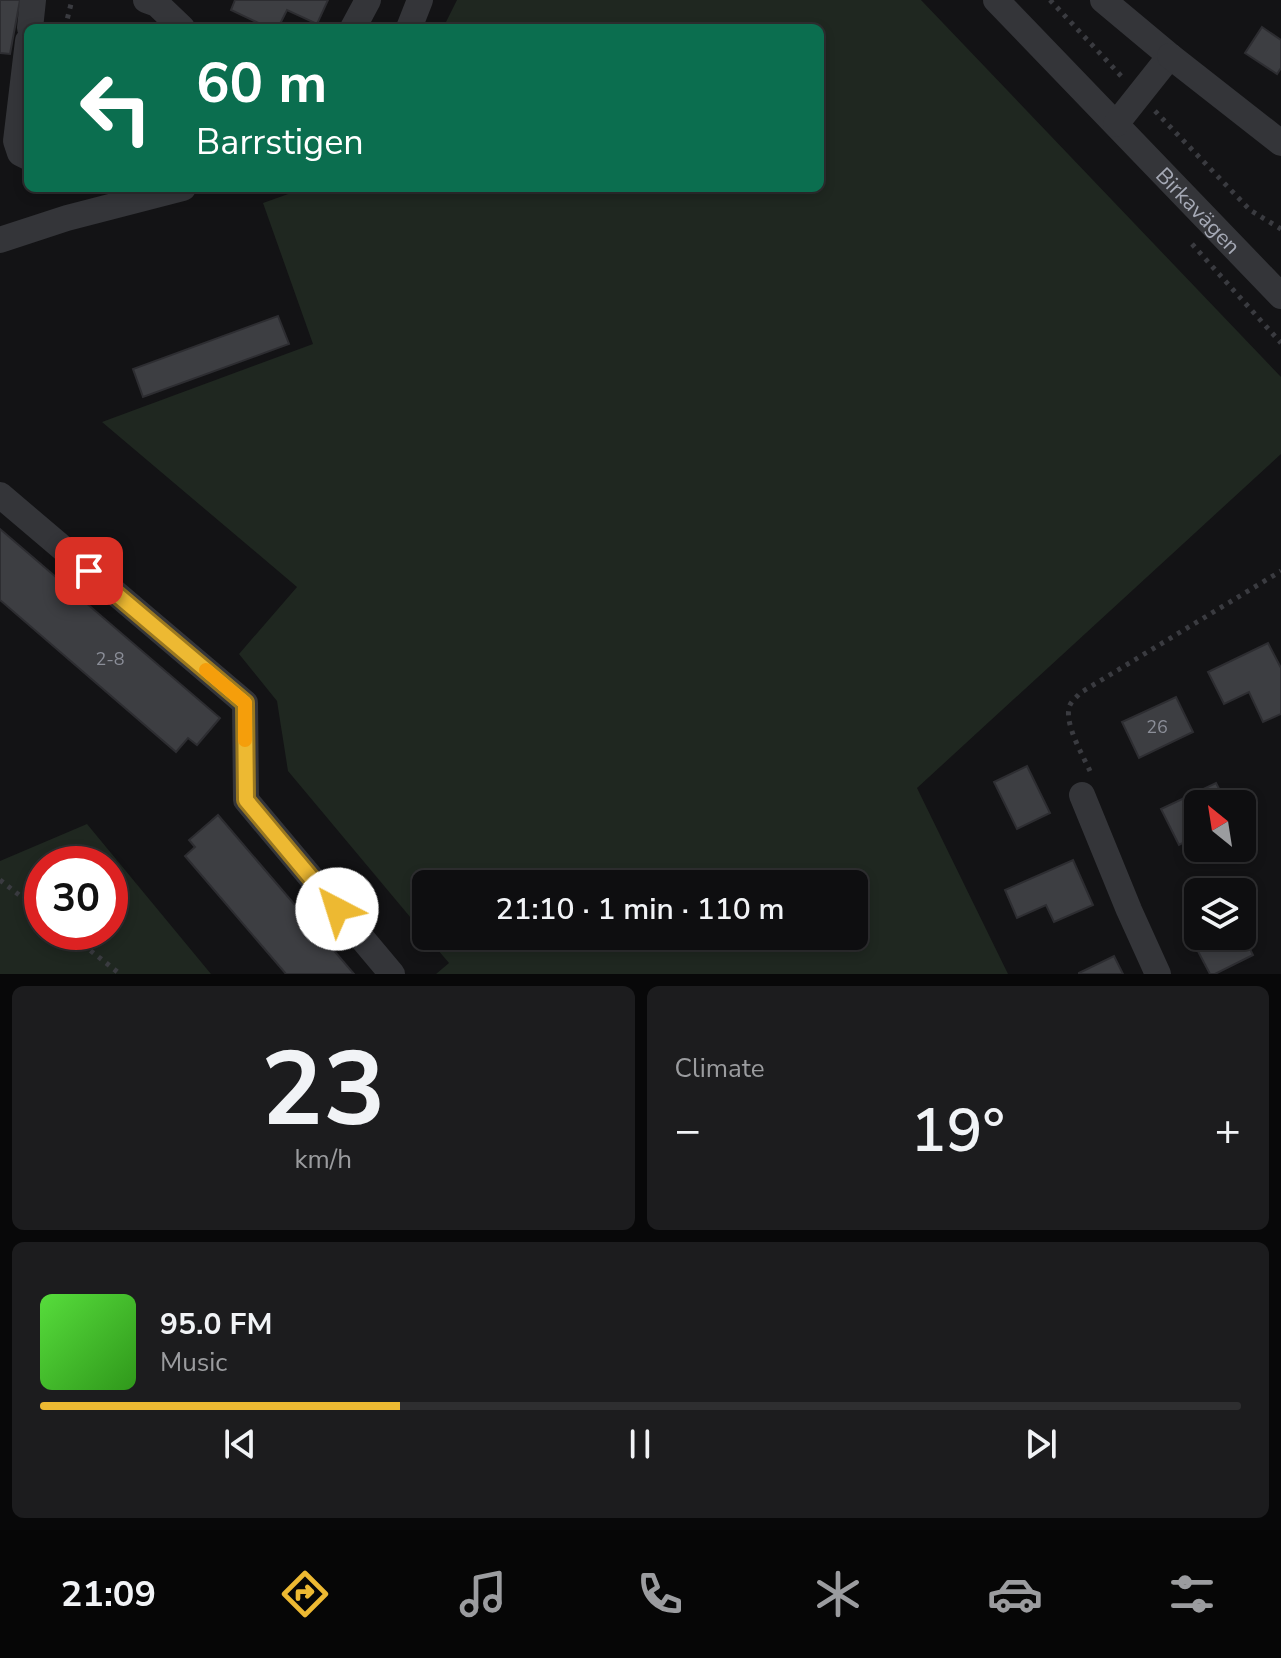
<!DOCTYPE html>
<html lang="en">
<head>
<meta charset="utf-8">
<style>
  body { margin:0; font-family:"Nunito Sans",sans-serif; background:#1c1c1e; color:#f1f3f6; height:100vh; display:flex; flex-direction:column; font-size:30px; white-space:nowrap }
  * { box-sizing:border-box; margin:0 }
  p { font-size:26px; color:#9b9c9f }
  .icon { flex:none; width:44px; height:44px; fill:none; stroke:currentColor; stroke-width:2; stroke-linecap:round; stroke-linejoin:round }
  .map { position:relative; height:974px; overflow:hidden }
  .details { display:flex; flex-direction:column; gap:12px; padding:12px; background:#080809; flex:1 }
  .details>* { flex:none }
  .banner { position:absolute; left:24px; top:24px; width:800px; height:168px; border-radius:12px; box-shadow:0 4px 12px #0003,0 0 0 2px #2e2e30; background:#0b6e4f; color:#fff; overflow:hidden }
  .needle { width:52px; rotate:330deg }
  .controls { position:absolute; left:1184px; top:790px; display:grid; gap:16px }
  .controls a { display:grid; place-items:center; width:72px; height:72px; border-radius:12px; background:#0e0e10; box-shadow:0 4px 12px #0003,0 0 0 2px #2e2e30; font-size:40px }
  .speed { position:absolute; left:24px; top:846px; display:flex; gap:16px; font-size:40px; font-weight:700; text-align:center }
  .speed>* { display:grid; place-content:center; width:104px; height:104px; border-radius:50%; background:#0e0e10; box-shadow:0 4px 12px #0003,0 0 0 2px #2e2e30; line-height:1 }
  .speed .limit { border:12px solid #d22; background:#fff; color:#111 }
  .pin { position:absolute; display:grid; place-items:center; width:68px; height:68px; color:#fff; margin:-34px; border-radius:16px; box-shadow:0 4px 12px #0006 }
  .me { position:absolute; width:88px; margin:-44px; rotate:320deg; stroke-linejoin:round; filter:drop-shadow(0 0 6px #0008) }
  .turn { display:flex; align-items:center; gap:28px; height:168px; padding:0 40px; font-size:36px }
  .turn .icon { width:104px; height:104px; stroke-width:2.5 }
  .turn b { display:block; font-size:56px; line-height:68px }
  .big { font-size:60px; font-weight:600; line-height:1.1 }
  .details .widget { flex:1; display:flex; flex-direction:column; justify-content:center; gap:12px; min-width:0; padding:0 28px; border-radius:12px; background:#1c1c1e }
  .details .dial { align-items:center; gap:0 }
  .dial b { font-size:104px; line-height:1 }
  .song { display:flex; align-items:center; gap:24px }
  .cover { width:96px; height:96px; border-radius:12px; background:linear-gradient(135deg,hsl(110 70% 55%),hsl(110 70% 35%)) }
  .played { height:8px; border-radius:4px; background:linear-gradient(90deg,#edb932 30%,#2e2e30 30%) }
  .keys { display:flex; justify-content:space-around; direction:ltr }
  .heat { display:flex; justify-content:space-between; align-items:center; font-size:44px; direction:ltr }
  .details .tiles { flex:1; display:grid; gap:12px; grid-template-columns:1fr 1fr }
  .widget:last-child { grid-column:span 2 }
  .trip { position:absolute; left:412px; top:870px; width:456px; height:80px; border-radius:12px; background:#0e0e10; box-shadow:0 4px 12px #0003,0 0 0 2px #2e2e30; font-weight:600; line-height:80px; text-align:center }
  .dock { display:flex; height:128px; justify-content:space-around; align-items:center; background:#060606; color:#9b9c9f }
  .dock .icon { width:56px; height:56px }
  .dock .active { color:#edb932 }
  .dock b { font-size:36px; color:#f1f3f6 }
  .map>svg:first-child { display:block }
  .green { fill:#1f2720; fill-rule:evenodd }
  .building { fill:#3d3e42; stroke:#2d2d31; stroke-width:2 }
  .lines { fill:none; stroke-linecap:round; stroke-linejoin:round }
  .path { stroke:#3a3b40; stroke-width:5; stroke-dasharray:4 6; stroke-linecap:butt }
  .minor { stroke:#343539; stroke-width:26 }
  .route-casing { stroke:#9a7820; stroke-width:20 }
  .route { stroke:#edb932; stroke-width:14 }
  .slow { stroke:#f59e0b; stroke-width:14 }
  .labels { text-anchor:middle; stroke-width:8; stroke-linejoin:round; paint-order:stroke }
  .number-label { font-size:18px; fill:#8b8e98 }
  .street-label { font-size:22px; fill:#a5a9b5; stroke:#0e0e10 }
</style>
</head>
<body>
<div class="map">
<svg width="1281" height="974" viewBox="0 0 1281 974">
  <rect width="100%" height="100%" fill="#131315"/>
  <path class="green" d="M457,0H921L1281,377V454L917,788L1008,974H436L449,963L426,936H854V884H426V936L288,771L277,701L239,654L297,587L102,422L313,344L263,203L305,188H820V28H443Z
    M87,824L211,974H0V861ZM42,864H110V932H42Z"/>
  <path class="building" d="M0,0H20L10,54L0,53Z
    M235,0H328L317,24L287,10L278,28H269L231,10Z
    M1262,27L1281,40V68L1277,74L1245,53Z
    M278,316L289,344L143,397L133,369Z
    M0,529L220,718L197,745L188,738L176,752L0,600Z
    M1268,643L1281,668V714L1263,722L1249,692L1224,704L1208,672Z
    M1176,697L1193,732L1139,758L1122,722Z
    M1027,766L1050,813L1017,829L994,782Z
    M1216,783L1227,804H1198V835L1179,845L1161,809Z
    M218,815L354,974H286L185,856L195,847L189,840Z
    M1073,860L1093,905L1054,922L1046,905L1017,918L1005,890Z
    M1242,933L1253,955L1215,974H1210L1191,938L1198,935L1242,936Z
    M1114,956L1123,974H1079V973Z"/>
  <g class="lines">
    <path class="path" d="M1050,0L1123,78
      M65,28L72,0
      M1155,111L1250,210L1281,229
      M1192,244L1281,343
      M1090,771C1083,756 1065,725 1069,708C1070,702 1076,698 1080,693L1281,571
      M0,880L42,913
      M67,932L120,974"/>
    <g class="minor">
      <path d="M146,0L157,4L182,28"/>
      <path id="s1" d="M996,0L1281,296"/>
      <path d="M1103,0L1170,56L1116,124"/>
      <path d="M30,28L33,0"/>
      <path d="M353,28L368,0"/>
      <path d="M409,28L420,0"/>
      <path d="M28,41L16,141L20,153L28,157"/>
      <path d="M1170,56L1281,143"/>
      <path d="M0,240L67,218L183,188"/>
      <path d="M0,495L245,703L246,800L392,974"/>
      <path d="M1082,795L1129,910L1158,974"/>
    </g>
  </g>
  <g class="lines">
    <g class="route-casing">
      <path id="route" d="M89,571L245,703L246,800L337,909"/>
    </g>
    <use href="#route" class="route"/>
    <path class="slow" d="M206,670L245,703V740"/>
  </g>
  <g class="labels">
    <g class="number-label">
      <text x="110" y="665">2-8</text>
      <text x="1157" y="733">26</text>
    </g>
    <g class="street-label">
      <text dy="8" stroke="none"><textPath href="#s1" startOffset="292">Birkavägen</textPath></text>
    </g>
  </g>
</svg>
<div class="controls">
<a><svg class="needle" viewBox="-14 -14 28 28"><path d="M0-13l5 13h-10z" fill="#e53935"/><path d="M0 13l5-13h-10z" fill="#9b9c9f"/></svg></a>
<a><svg class="icon" aria-label="layers" viewBox="0 0 24 24"><path d="M12 4l9 5-9 5-9-5zM3 14l9 5 9-5"/></svg></a>
</div>
<div class="speed"><div class="limit">30</div></div>
<div class="pin" style="left:89px;top:571px;background:#d93025"><svg class="icon" aria-label="arrive" viewBox="0 0 24 24"><path d="M6 21V4h12l-3 4 3 4H6"/></svg></div>
<svg class="me" style="left:337px;top:909px" viewBox="-20 -20 40 40"><circle r="19" fill="#fff"/><path d="M0-13L10 11 0 6-10 11z" fill="#edb932"/></svg>
<div class="trip">21:10 · 1 min · 110 m</div>
<div class="banner">
<div class="turn"><svg class="icon" aria-label="left" viewBox="0 0 24 24"><path d="M17 20v-9H6M10 6l-5 5 5 5"/></svg><div><b>60 m</b>Barrstigen</div></div>
</div>
</div>
<section class="details">
<div class="tiles">
<div class="widget dial"><b>23</b><p>km/h</p></div>
<div class="widget"><p>Climate</p>
<div class="heat"><a>−</a><b class="big">19°</b><a>+</a></div>
</div>
<div class="widget">
<div class="song"><i class="cover"></i><div><b>95.0 FM</b><p>Music</p></div></div>
<div class="played"></div>
<div class="keys"><svg class="icon" aria-label="previous" viewBox="0 0 24 24"><path d="M18 5L8 12l10 7zM5 5v14"/></svg><svg class="icon" aria-label="pause" viewBox="0 0 24 24"><path d="M8 5v14M16 5v14"/></svg><svg class="icon" aria-label="next" viewBox="0 0 24 24"><path d="M6 5l10 7-10 7zM19 5v14"/></svg></div>
</div>
</div>
</section>
<nav class="dock">
<b>21:09</b>
<svg class="icon active" aria-label="directions" viewBox="0 0 24 24"><path d="M12 3l9 9-9 9-9-9zM9 14v-3h6M13 9l2 2-2 2"/></svg>
<svg class="icon" aria-label="music" viewBox="0 0 24 24"><path d="M9 18V5l10-2v13"/><circle cx="6" cy="18" r="3"/><circle cx="16" cy="16" r="3"/></svg>
<svg class="icon" aria-label="phone" viewBox="0 0 24 24"><path d="M5 4h4l2 5-3 2q2 4 5 5l2-3 5 2v4C11 20 4 13 5 4z"/></svg>
<svg class="icon" aria-label="climate" viewBox="0 0 24 24"><path d="M12 3v18M4 7l16 10M4 17L20 7"/></svg>
<svg class="icon" aria-label="car" viewBox="0 0 24 24"><path d="M5 17H2v-5l4-1 3-4h7l3 4 3 1v5h-3M9 17h6M6 11h13"/><circle cx="7" cy="17" r="2"/><circle cx="17" cy="17" r="2"/></svg>
<svg class="icon" aria-label="filters" viewBox="0 0 24 24"><path d="M4 7h16M4 17h16"/><circle cx="9" cy="7" r="2"/><circle cx="15" cy="17" r="2"/></svg>
</nav>
</body>
</html>
